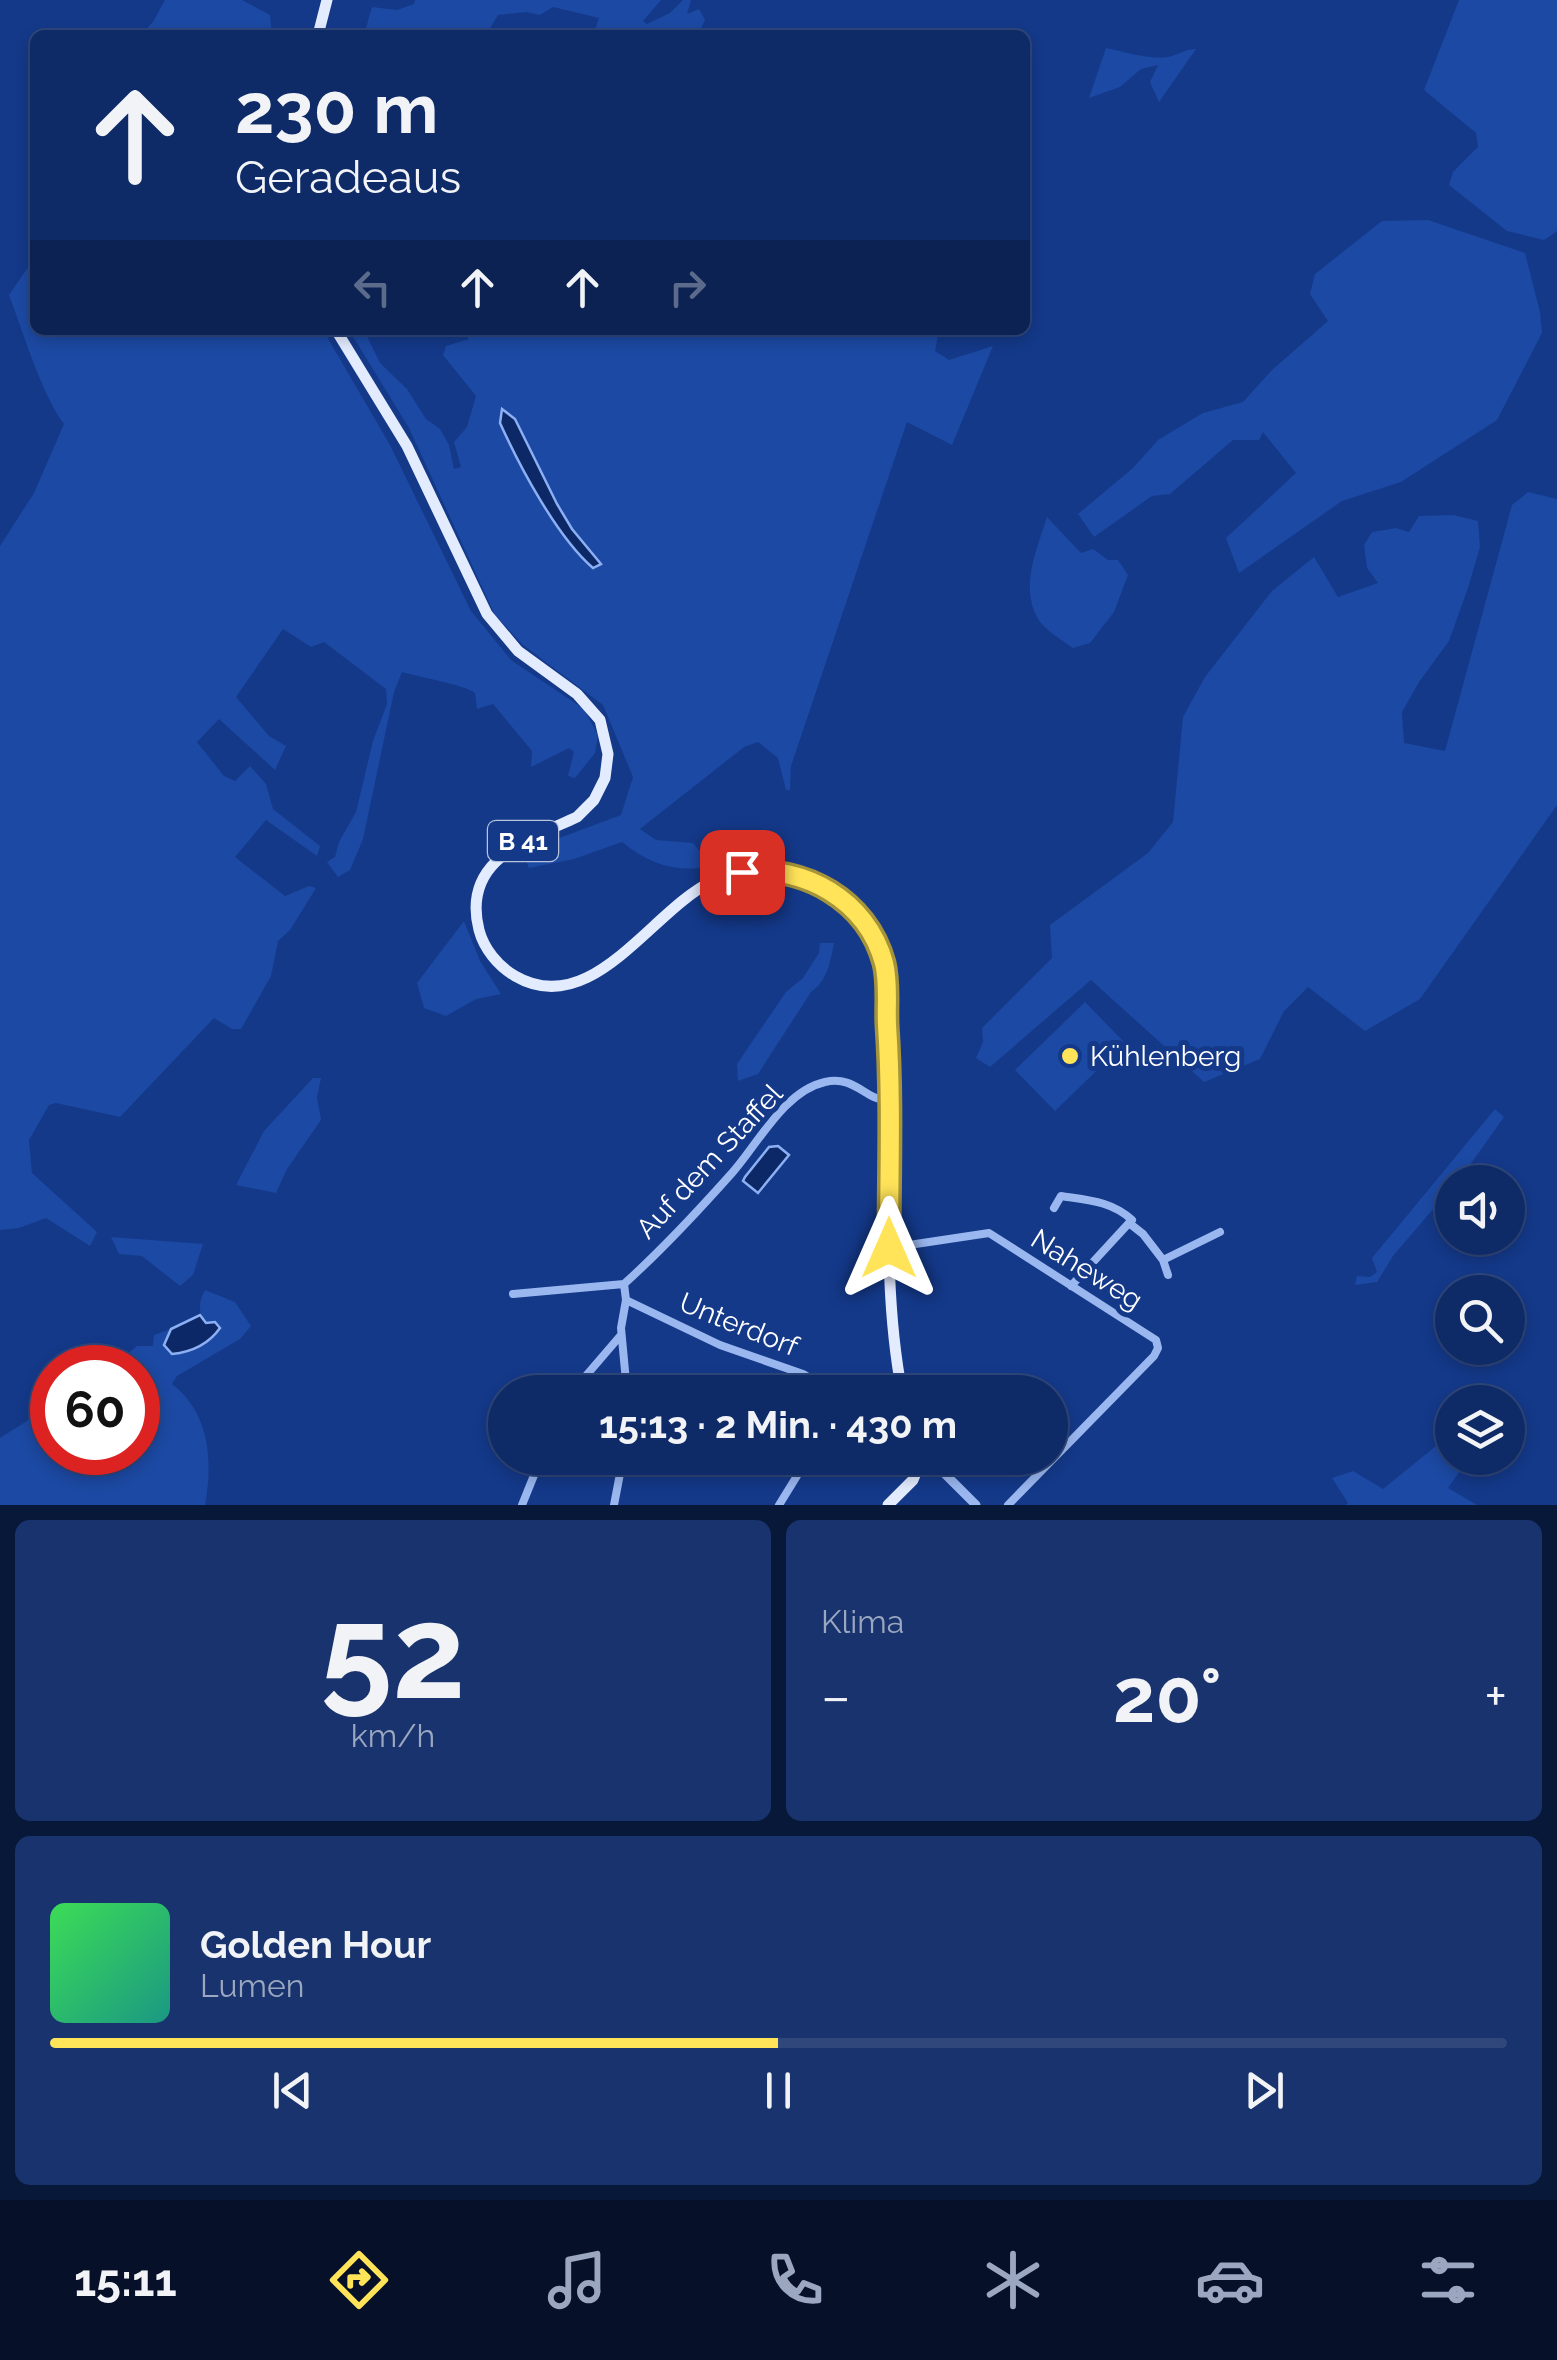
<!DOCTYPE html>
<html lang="de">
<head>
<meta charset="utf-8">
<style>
  body { margin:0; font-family:Raleway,sans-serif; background:#18336d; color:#f1f3f6; height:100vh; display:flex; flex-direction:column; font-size:38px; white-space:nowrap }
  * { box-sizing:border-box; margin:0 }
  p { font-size:32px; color:#9ba7c0 }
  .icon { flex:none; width:55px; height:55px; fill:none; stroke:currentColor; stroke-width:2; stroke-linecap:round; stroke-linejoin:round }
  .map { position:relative; height:1505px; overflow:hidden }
  .side { display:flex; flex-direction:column; gap:15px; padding:15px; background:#081839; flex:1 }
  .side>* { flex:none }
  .top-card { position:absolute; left:30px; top:30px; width:1000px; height:305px; border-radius:15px; box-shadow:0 5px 15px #0003,0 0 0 2px #2f477b; background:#0f2b67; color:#f1f3f6; overflow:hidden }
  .tools { position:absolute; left:1435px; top:1165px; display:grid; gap:20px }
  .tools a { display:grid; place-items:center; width:90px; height:90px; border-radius:50%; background:#0f2b67; box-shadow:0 5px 15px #0003,0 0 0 2px #2f477b; font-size:50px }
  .speed { position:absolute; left:30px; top:1345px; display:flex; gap:20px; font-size:50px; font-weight:700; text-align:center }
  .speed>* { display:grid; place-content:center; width:130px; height:130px; border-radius:50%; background:#0f2b67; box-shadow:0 5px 15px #0003,0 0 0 2px #2f477b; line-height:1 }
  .speed .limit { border:15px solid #d22; background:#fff; color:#111 }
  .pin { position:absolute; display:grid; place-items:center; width:85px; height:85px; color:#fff; margin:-42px; border-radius:20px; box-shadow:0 5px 15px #0006 }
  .me { position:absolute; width:110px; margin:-55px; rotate:0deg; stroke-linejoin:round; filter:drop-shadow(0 0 8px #0008) }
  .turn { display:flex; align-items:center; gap:35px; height:210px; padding:0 40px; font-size:45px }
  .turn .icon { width:130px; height:130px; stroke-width:2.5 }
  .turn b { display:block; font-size:70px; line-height:85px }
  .lanes { display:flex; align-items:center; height:95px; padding:0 40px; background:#0003; justify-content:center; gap:50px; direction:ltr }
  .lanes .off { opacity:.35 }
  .big { font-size:75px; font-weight:700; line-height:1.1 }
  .side .tile { flex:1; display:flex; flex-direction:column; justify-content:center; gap:15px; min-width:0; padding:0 35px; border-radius:15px; background:#18336d }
  .side .dial { align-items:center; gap:0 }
  .dial b { font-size:130px; line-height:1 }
  .song { display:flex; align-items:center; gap:30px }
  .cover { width:120px; height:120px; border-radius:15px; background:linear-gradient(135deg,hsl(130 70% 55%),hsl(170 70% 35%)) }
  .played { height:10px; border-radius:5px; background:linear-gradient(90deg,#ffe359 50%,#2f477b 50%) }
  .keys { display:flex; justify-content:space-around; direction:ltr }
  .heat { display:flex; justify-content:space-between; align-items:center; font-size:55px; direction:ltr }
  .side .tiles { flex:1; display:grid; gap:15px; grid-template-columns:1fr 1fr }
  .tile:last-child { grid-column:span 2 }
  .trip { position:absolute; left:488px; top:1375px; width:580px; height:100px; border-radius:50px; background:#0f2b67; box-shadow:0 5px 15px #0003,0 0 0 2px #2f477b; font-weight:700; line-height:100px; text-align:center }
  .tab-bar { display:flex; height:160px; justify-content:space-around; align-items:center; background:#061129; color:#9ba7c0 }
  .tab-bar .icon { width:70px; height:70px }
  .tab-bar .current { color:#ffe359 }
  .tab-bar b { font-size:45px; color:#f1f3f6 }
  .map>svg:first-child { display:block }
  .green { fill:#1c49a3; fill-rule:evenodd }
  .water { fill:#0c2866; stroke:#8cb0f3; stroke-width:2.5 }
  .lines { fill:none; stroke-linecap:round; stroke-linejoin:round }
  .minor { stroke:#9ab7f0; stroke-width:8 }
  .tertiary { stroke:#9ab7f0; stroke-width:9 }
  .primary { stroke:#e3ebff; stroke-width:11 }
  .route-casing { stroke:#a6943a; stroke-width:25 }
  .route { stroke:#ffe359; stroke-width:18 }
  .poi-dot { fill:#ffe359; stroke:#143989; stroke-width:4 }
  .labels { text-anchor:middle; stroke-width:10; stroke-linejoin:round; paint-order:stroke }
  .shield { fill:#143989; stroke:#b8c4dc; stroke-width:2.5 }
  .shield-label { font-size:25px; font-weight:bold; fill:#fff }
  .poi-label { font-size:28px; fill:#fff; stroke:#143989; text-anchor:start }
  .street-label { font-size:28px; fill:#fff; stroke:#143989 }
</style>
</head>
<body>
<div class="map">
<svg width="1557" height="1505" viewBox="0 0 1557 1505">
  <rect width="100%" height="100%" fill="#143989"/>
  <path class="green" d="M165,0H242L270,15L272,35H140L153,22Z
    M415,0H661L643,21L647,24L670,13L683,0H691L687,14L699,9L705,20L698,35H593L599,18L553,7L540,15L526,12L498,15L486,35H364L372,7L397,10L414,4Z
    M1459,0H1557V231L1544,240L1507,231L1449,185L1453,172L1478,147L1476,133L1424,90Z
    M1106,48C1126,52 1152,61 1172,56C1181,53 1186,49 1196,49L1159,102L1150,82L1158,65L1141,69L1120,87L1089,98Z
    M1428,220L1525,253L1540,312L1542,333L1497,420L1401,482L1342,501L1239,573L1226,538L1296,473L1263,432L1259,440H1233L1170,494L1152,496L1094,537L1078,514L1133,468L1158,440L1203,413L1243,402L1271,371L1328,321L1310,294L1315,274L1382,221Z
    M35,257V330H323L390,445L471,611L511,660L584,709L598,735L595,753L575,778L568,776L574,752L569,748L531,767L532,751L493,704L477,709L475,693C465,685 419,677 402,672L394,692L363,839L350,870L338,877L327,862L335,857L339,842L356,812L373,741L387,704L386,689L324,642L311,647L283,629L236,697L269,736L286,746L275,770L219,719L197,742L224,776L235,781L250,766L266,784L273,809L320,846L317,856L266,820L235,857L285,896L309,886L316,888L290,930L278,941L271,976L241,1029H232L214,1018L120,1117L56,1103L49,1105L29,1140L32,1173L97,1232L90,1246L46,1218L19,1228L0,1230V546L34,493L64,424C42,395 23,332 9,295Z
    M349,330H364L380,363L407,389L426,419L440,429L449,445L454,469L461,467L454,442L467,427L476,396L443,355L446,346L469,339L464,330H939L935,351L949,360L993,346L952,445L907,422L791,766L790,790H786L778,758L758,742L744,747L640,829L656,840L693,843L704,856L701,868C669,871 647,862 622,842L574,859L529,868L522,852L621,815L633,777L603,705L523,645L495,615L409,428ZM515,419L557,504L572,529L600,564L593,568C557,537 531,483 509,442Z
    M1528,492L1557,499V805L1420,999L1365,1031L1308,987L1284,1011L1260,1059L1204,1082L1091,980L990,1067L976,1058L983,1042L982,1028L1052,958L1050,925L1148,853L1173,822L1183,717L1205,677L1272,591L1314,557L1338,597L1378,583L1367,568L1364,545L1372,532L1396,528L1409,532L1419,516L1453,515L1478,521L1480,547L1468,588L1449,641L1419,682L1402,712L1404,743L1445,751L1512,505Z
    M1047,517L1081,553L1093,549L1108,560H1118L1128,575L1114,612L1090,643L1073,648C1062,640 1043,629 1037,617C1020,585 1037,549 1047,517Z
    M464,921L480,961L501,994L476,999L446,1016L424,1008L417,983Z
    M820,943H834C830,962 828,980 811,992L758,1074L738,1081L737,1064L786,992L803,978L819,953Z
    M1085,1002L1125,1043L1055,1111L1015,1070Z
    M313,1078H321L317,1097L321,1120L287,1169L276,1193L236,1185L264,1131Z
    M1495,1109L1504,1117L1460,1179L1452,1182V1187L1393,1256L1377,1282L1355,1285L1357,1276L1370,1277L1377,1272L1372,1258Z
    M111,1237L203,1244L193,1275L180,1286L142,1256L119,1254Z
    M205,1290L235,1302L251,1326L240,1339L177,1376L172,1384C210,1413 213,1461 205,1505H0V1438L52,1405V1452H138V1368L111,1367L137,1346H153L154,1335L171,1329L165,1344L206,1323C197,1311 199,1302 205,1290Z
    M1452,1433V1458H1478L1463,1467L1448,1488L1477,1505H1346L1348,1503L1332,1478L1353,1471L1383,1489Z"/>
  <path class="water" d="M502,409L515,419L557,504L572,529L601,564L593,568C557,537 520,467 500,423Z
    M778,1146L789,1155L758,1193L743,1181L745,1177L769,1147Z
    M200,1315L206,1323L215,1322L220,1328C208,1345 192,1352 172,1354L164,1345L171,1329Z"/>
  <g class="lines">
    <path class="minor" d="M1054,1208L1061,1196C1087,1200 1112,1201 1132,1220L1129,1223
      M889,1248L989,1233L1156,1340L1158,1348L1154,1356L1008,1505
      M1163,1260L1168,1275
      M624,1284C662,1250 699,1210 732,1173C758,1144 784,1091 825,1082C855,1075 865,1100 889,1101
      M624,1284L626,1300L621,1328L627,1392
      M1071,1286L1129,1223L1143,1234L1163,1260L1220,1232
      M513,1294L624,1284
      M626,1300L720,1345L803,1374L833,1392
      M572,1392L621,1335
      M774,1458L799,1472
      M522,1505L541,1458
      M614,1505L623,1458
      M779,1505L808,1458"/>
    <path class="tertiary" d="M922,1462L940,1469L976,1505"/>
    <path class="primary" d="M318,35L327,0
      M336,330L407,446L487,614L518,651L577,694L600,720L608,754L605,778L594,800L577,817C528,840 461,859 479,930C484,949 498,966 515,976C592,1021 652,909 713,881C746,866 784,868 816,883C848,897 874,928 883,961C886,974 885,986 886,999C886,1029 889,1060 889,1090C890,1191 883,1293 902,1392
      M888,1505L913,1480L922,1458"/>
  </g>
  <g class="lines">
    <g class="route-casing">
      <path id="route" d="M742,872C804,865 867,900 884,963C889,983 886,1005 887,1025C892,1099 889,1174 889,1248"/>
    </g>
    <use href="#route" class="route"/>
  </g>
  <circle class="poi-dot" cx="1070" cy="1056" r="10"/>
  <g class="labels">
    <rect class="shield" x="488" y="821" width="70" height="40" rx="8"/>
    <g class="shield-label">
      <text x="523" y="850">B 41</text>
    </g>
    <g class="poi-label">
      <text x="1090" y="1066">Kühlenberg</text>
    </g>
    <g class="street-label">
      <text transform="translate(709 1161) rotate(-47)" y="10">Auf dem Staffel</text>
      <text transform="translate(1087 1269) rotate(32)" y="10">Naheweg</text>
      <text transform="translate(739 1324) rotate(22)" y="10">Unterdorf</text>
    </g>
  </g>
</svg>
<div class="tools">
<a><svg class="icon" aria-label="sound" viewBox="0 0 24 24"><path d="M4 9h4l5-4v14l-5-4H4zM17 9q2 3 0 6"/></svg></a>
<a><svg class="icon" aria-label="search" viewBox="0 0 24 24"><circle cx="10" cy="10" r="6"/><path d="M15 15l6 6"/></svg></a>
<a><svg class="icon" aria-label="layers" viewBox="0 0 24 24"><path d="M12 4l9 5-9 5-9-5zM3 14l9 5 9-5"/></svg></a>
</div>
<div class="speed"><div class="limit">60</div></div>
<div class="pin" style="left:742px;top:872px;background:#d93025"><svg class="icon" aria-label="arrive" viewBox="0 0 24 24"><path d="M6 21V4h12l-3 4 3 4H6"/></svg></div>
<svg class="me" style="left:889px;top:1248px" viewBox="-20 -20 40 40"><path d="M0-17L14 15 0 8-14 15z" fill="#ffe359" stroke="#fff" stroke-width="4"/></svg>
<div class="trip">15:13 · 2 Min. · 430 m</div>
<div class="top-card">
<div class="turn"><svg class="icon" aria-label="ahead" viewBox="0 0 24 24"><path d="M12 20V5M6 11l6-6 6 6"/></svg><div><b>230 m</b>Geradeaus</div></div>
<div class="lanes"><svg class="icon off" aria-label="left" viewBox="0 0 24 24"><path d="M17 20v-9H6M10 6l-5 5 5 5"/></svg><svg class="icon" aria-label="ahead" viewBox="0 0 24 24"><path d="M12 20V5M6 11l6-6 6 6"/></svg><svg class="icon" aria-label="ahead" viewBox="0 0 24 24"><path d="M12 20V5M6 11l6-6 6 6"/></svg><svg class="icon off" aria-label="right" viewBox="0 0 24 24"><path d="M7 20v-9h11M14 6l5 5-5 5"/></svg></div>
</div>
</div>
<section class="side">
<div class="tiles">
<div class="tile dial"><b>52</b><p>km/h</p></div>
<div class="tile"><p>Klima</p>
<div class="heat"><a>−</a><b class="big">20°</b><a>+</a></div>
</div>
<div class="tile">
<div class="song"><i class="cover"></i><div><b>Golden Hour</b><p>Lumen</p></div></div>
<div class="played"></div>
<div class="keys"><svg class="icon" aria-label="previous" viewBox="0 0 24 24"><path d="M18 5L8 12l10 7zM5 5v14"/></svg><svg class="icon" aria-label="pause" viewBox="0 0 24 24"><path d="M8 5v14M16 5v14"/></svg><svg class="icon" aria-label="next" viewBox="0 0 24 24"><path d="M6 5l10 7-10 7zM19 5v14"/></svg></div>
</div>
</div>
</section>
<nav class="tab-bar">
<b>15:11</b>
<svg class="icon current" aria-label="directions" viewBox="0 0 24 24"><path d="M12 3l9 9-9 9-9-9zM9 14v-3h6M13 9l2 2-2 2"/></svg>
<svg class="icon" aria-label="music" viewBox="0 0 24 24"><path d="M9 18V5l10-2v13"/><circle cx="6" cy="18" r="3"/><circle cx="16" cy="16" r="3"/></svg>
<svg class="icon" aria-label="phone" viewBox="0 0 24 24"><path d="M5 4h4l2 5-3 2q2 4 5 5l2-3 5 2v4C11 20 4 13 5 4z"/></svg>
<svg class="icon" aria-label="climate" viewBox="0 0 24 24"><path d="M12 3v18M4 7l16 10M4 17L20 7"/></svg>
<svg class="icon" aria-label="car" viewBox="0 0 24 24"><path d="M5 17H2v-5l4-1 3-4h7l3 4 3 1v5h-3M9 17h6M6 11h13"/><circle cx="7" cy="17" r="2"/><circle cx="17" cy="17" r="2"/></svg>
<svg class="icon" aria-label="filters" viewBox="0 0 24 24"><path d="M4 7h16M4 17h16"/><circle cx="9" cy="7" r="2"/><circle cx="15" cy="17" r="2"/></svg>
</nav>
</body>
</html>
